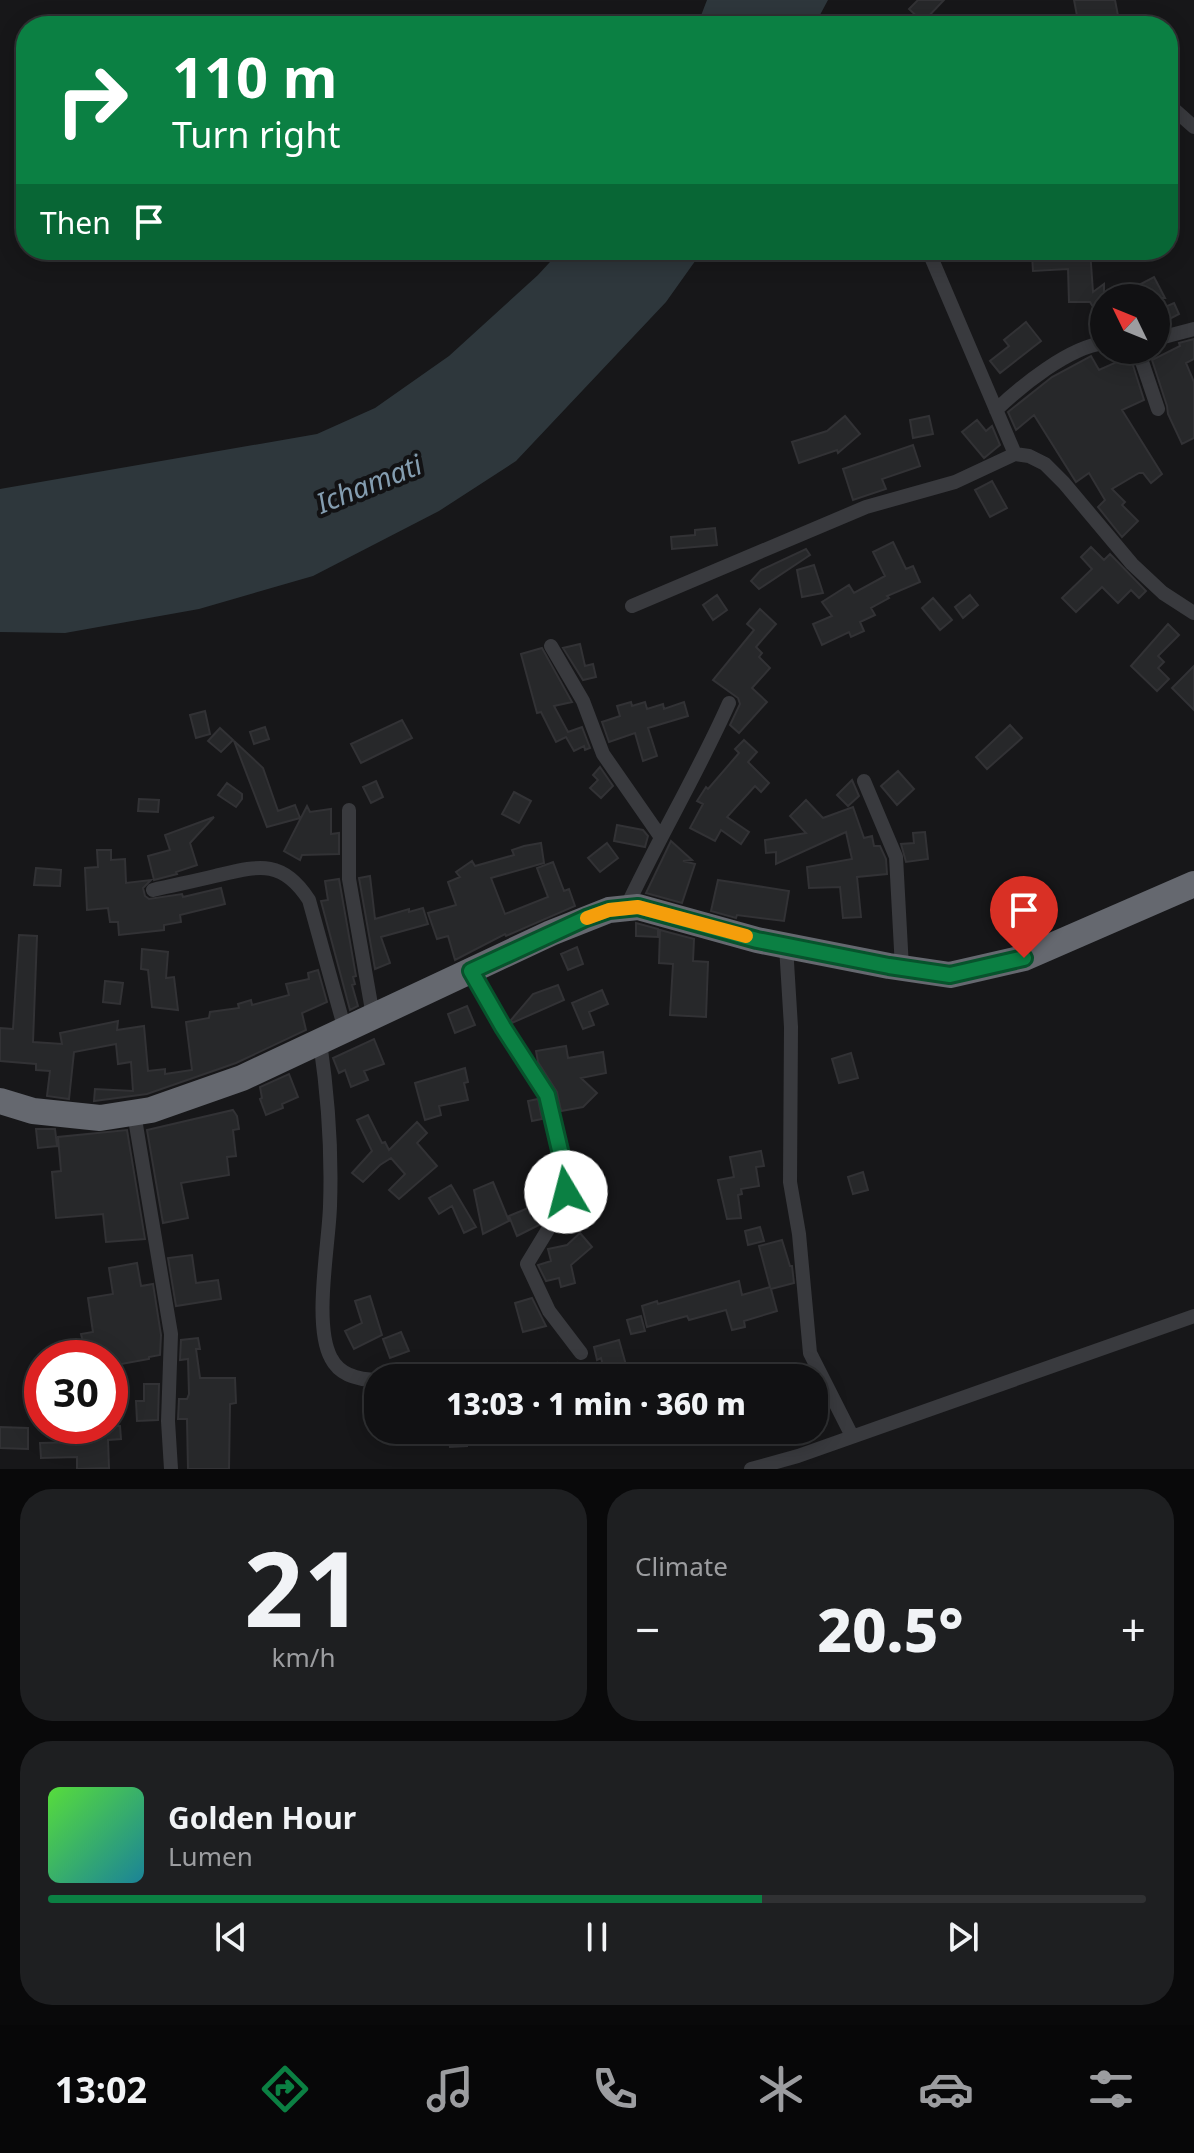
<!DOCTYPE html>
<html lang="en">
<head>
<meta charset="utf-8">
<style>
  body { margin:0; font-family:"Noto Sans",sans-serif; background:#1e1f21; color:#f1f3f6; height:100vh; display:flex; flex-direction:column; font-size:30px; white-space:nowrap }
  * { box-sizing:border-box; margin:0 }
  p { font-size:26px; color:#9c9da0 }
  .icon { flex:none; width:44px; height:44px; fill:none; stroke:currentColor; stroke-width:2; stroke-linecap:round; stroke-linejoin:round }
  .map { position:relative; height:1469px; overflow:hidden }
  .details { display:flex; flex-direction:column; gap:20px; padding:20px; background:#09090a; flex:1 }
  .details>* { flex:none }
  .hud { position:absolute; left:16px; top:16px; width:1162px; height:244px; border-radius:32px; box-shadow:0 4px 20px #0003,0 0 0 2px #303133; background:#0b8043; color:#fff; overflow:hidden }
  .needle { width:52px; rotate:313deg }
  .fabs { position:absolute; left:1090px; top:284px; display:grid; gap:16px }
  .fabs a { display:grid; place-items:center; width:80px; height:80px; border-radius:50%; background:#111113; box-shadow:0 4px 20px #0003,0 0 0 2px #303133; font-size:40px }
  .speed { position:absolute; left:24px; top:1340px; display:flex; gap:16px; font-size:40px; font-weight:700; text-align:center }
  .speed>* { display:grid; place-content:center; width:104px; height:104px; border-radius:50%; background:#111113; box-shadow:0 4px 20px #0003,0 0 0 2px #303133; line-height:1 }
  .speed .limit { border:12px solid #d22; background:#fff; color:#111 }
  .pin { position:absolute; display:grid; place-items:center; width:68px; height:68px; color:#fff; margin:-82px -34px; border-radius:50% 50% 50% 0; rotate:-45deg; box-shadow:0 0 8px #0007 }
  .pin .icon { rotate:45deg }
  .me { position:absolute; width:88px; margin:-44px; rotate:352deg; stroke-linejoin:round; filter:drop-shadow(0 0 6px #0008) }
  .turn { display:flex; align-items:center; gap:28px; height:168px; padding:0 24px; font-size:36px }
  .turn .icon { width:104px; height:104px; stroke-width:2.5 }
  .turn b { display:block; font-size:56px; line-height:68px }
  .then { display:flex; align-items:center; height:76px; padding:0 24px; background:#0003; gap:16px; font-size:30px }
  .big { font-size:60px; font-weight:800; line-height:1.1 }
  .details .card { flex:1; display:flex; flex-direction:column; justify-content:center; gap:12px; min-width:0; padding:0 28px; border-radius:32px; background:#1e1f21 }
  .details .dial { align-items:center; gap:0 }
  .dial b { font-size:104px; line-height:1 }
  .song { display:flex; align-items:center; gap:24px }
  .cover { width:96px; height:96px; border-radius:12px; background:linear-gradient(135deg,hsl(110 70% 55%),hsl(190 70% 35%)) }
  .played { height:8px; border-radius:4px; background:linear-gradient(90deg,#0b8043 65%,#303133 65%) }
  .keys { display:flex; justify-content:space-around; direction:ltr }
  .heat { display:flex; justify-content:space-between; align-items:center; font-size:44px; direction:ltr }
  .details .tiles { flex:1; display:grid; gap:20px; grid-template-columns:1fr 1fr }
  .card:last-child { grid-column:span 2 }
  .trip { position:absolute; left:364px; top:1364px; width:464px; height:80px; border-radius:32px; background:#111113; box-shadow:0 4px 20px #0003,0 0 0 2px #303133; font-weight:800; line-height:80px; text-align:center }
  .tab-bar { display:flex; height:128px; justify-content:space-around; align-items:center; background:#070708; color:#9c9da0 }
  .tab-bar .icon { width:56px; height:56px }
  .tab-bar .selected { color:#0b8043 }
  .tab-bar b { font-size:36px; color:#f1f3f6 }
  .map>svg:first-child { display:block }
  .water { fill:#2e373c }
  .building { fill:#27282a; stroke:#323235; stroke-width:2 }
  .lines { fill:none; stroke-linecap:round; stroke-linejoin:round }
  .street { stroke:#393a3e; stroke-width:14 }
  .highway { stroke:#65686f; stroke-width:26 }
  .route-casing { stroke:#07532c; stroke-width:20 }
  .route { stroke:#0b8043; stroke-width:14 }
  .slow { stroke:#f59e0b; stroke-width:14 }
  .labels { text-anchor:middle; stroke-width:8; stroke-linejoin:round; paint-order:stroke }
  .water-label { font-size:28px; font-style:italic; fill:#849db0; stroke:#121214 }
</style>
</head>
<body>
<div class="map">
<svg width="1194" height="1469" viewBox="0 0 1194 1469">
  <rect width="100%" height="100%" fill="#171719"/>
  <path class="water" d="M707,0H828L814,26H697Z
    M561,250H703L666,302L516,461L439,511L313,576L199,609L65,633L0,632V489L317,434L375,408L449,356L538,275Z"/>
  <path class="building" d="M918,0H944L923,22L909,9Z
    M1074,0H1115L1120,26H1079Z
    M1063,250H1090L1093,292L1104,284V304L1095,310L1090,302H1069L1068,269L1033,271L1032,255L1063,252Z
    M1154,277L1165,298H1140L1135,287Z
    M1174,303L1179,314L1164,322L1158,310Z
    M1026,322L1041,341L1000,373L990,361L1009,346L1004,340Z
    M1194,339V359L1186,363L1194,382V438L1182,444L1168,414L1167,406L1152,360L1180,346L1179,343Z
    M1091,356L1099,370L1130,356L1144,400L1122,410L1162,474L1151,483L1143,473H1139L1112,489L1125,502L1122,505L1138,521L1122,537L1098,507L1105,500L1089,473L1076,482L1034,415L1016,430L1008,412L1052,377Z
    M845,416L860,434L838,453L837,450L799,463L792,442L827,431Z
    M929,416L933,434L913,438L910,420Z
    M977,420L986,431L992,426L1000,445L984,458L962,432Z
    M913,445L920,466L882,479L886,489L853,500L843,469Z
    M992,481L1007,508L990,517L975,490Z
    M715,528L717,545L672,549L671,537L695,535V530Z
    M893,542L906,569L913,566L920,582L887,596L889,598L871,608L875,615L860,622L864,631L851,637L849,632L822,645L813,624L832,616L822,602L849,585L854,593L885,576L873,552Z
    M1091,547L1104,560L1110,554L1146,591L1139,598L1131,590L1118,603L1102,587L1076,612L1062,598L1092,569L1081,557Z
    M806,549L810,555L759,589L751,581L761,570Z
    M814,565L823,593L802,597L797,570Z
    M717,595L727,610L713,620L703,605Z
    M970,595L978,605L963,618L955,607Z
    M933,598L952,620L940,630L922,608Z
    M760,609L776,624L756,647L762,653L759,657L770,668L752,688L767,702L739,733L730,725L740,704L738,698L713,680L754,630L747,624Z
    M1168,624L1179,635L1158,656L1164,662L1158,668L1169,679L1157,691L1131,666Z
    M580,644L585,666L593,664L596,677L583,680L563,648Z
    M542,648L572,702L554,706L568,732L582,727L590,748L585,750L584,746L574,751L566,737L556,742L541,712L537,713L521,654Z
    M1194,666V710L1172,688Z
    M631,702L632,706L645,702L647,709L663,704L664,709L684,702L688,716L648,728L657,756L643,761L635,733L609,742L602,722L620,716L617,706Z
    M205,711L210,734L196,738L190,715Z
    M402,720L412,738L361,763L351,744Z
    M1010,725L1022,738L987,769L976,757Z
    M265,727L269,739L254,744L250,732Z
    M220,728L233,740L221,752L208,741Z
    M744,740L757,752L748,762L769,783L761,792L755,786L727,817L749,832L741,844L721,830L715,841L690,828L703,804L697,801L706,787L708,789L739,753L735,749Z
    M234,741L263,768L278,811L295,805L300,818L267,827Z
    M600,767L613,786L601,798L590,788L598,780L593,775Z
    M898,771L914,789L897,805L881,786Z
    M852,780L859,796L848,806L837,795Z
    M376,781L383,797L371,803L363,787Z
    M227,783L242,794V799L236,807L218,795Z
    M514,792L531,801L519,823L502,814Z
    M139,799L159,800L158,812L138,811Z
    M806,800L823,818L853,807L864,838L872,836L874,846H880L886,859L887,874L857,877L861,917L843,918L840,887L809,888L807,867L852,859L846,832L776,864V852L766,853L765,840L806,833L790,816Z
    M307,806L310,812L331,809V834L339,833V854L302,855L300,860L284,851Z
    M214,817L190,843L197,865L176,872L177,874L154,880L148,856L170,850L165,835Z
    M617,825L643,830L648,836L645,847L614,841Z
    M925,832L928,859L906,862L901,844L914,843L913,833Z
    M671,841L692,860L683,861L695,864L682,903L646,893Z
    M541,843L544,863L491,878L505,914L548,897L537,868L553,862L564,891L569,889L575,906L506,936L505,934L455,960L448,936L437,939L428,913L456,905L448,882L460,877L456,872L472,861L475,866L514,855L512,850L524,846Z
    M607,843L618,858L600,872L588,858Z
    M97,850H111V860L125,859L126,883L151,880L143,888L145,896L149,899L182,894L183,897L221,888L225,904L180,915L181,922L164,925V930L119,935L118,922H110L108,908L87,910L85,868L98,867Z
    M36,868L61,870L60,886L34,885Z
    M370,876L375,919L409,909V912L423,908L428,924L381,937L390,963L375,969L359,878Z
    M339,879L356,976L353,977L355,984L352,985L358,1006L350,1010L321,901L328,900L325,881Z
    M718,880L789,891L784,921L737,915L736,918L711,911Z
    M636,923L658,929V937L636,936Z
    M660,930L694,939L693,961L708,962L706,1017L670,1015L673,964L659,963Z
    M19,935L37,936L33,1042L62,1044L60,1033L118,1021L117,1030L144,1026L148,1071L165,1069V1074L192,1070L186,1022L209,1018L210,1012L239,1008L238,1004L251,1000L252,1005L289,995L286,984L309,979L308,973L318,970L327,1002L302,1013L306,1030L236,1063L147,1094L94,1101L95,1089L133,1091L131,1062L118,1064L116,1044L74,1052L69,1099L47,1096L50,1071L36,1070V1064L0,1061V1028L13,1029Z
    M577,947L583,964L568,970L561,954Z
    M142,949L168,952L166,978L174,977L178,1010L152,1007L148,970L141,969Z
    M105,981L123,983L120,1004L103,1002Z
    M558,985L564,1000L512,1023L511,1020L533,994Z
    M602,990L608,1004L589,1012L594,1025L583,1029L572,1003Z
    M467,1006L475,1025L455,1033L448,1014Z
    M374,1039L384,1064L364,1071L368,1080L351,1087L345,1070L339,1073L333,1058Z
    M566,1046L568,1058L603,1052L606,1073L581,1078L597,1093L583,1107L561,1111L557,1092L538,1062L536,1051Z
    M851,1053L858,1078L839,1083L832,1059Z
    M465,1068L468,1082L464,1083L468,1100L439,1106L441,1115L425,1120L415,1083Z
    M289,1074L298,1097L282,1104L283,1108L266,1115L260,1099L262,1098L260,1087Z
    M538,1099L542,1119L532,1121L528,1101Z
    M233,1110L237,1116L239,1129L233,1130L236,1156L227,1157L229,1175L181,1183L188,1218L163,1223L147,1130Z
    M368,1115L382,1143L385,1142L389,1150L417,1122L427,1133L417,1143L437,1166L399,1199L389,1190L405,1174L391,1158L380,1165L363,1182L352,1173L372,1151L357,1120Z
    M36,1129H55L57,1146L38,1148Z
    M127,1130L145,1239L106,1242L103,1214L56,1218L52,1172L61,1171L58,1137Z
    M761,1151L764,1166L756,1167L759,1186L741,1189L742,1194L738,1195L741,1218L727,1219L718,1180L734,1177L730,1157Z
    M863,1172L868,1190L853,1194L848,1177Z
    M493,1182L509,1221L483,1234L474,1190Z
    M451,1185L476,1227L464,1233L452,1206L439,1214L429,1198Z
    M540,1203L545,1214L539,1225L517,1236L509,1216Z
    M760,1227L764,1241L748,1245L745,1231Z
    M580,1233L592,1247L571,1265L575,1283L561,1287L559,1278L546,1281L538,1265L551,1261L548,1249L567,1245Z
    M782,1240L790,1266H792L794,1283L771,1289L777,1311L744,1321L745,1327L732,1330L726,1310L689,1320L687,1316L647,1327L642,1306L657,1301L658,1304L739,1281L742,1295L770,1287L759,1246Z
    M192,1255L196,1283L218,1280L221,1299L176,1306L168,1258Z
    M137,1263L141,1286L153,1284L161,1335L160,1355L149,1357V1359L110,1366V1358H87L81,1334L93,1332L88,1298L113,1294L109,1268Z
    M370,1296L382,1335L354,1349L345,1331L362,1323L355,1301Z
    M532,1298L546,1326L523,1332L515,1303Z
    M641,1316L645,1331L631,1334L627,1320Z
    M401,1332L409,1351L390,1358L383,1339Z
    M198,1338L200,1349H196L200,1378H235L236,1403L230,1404L229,1469H188L187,1419H178L179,1399H187L189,1394L188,1359L180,1360L181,1340Z
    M619,1340L628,1372L606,1378L601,1358L597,1360L594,1347Z
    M557,1363L559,1378H539L538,1366Z
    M144,1384H159L158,1420L137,1421L136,1401H144Z
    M81,1426H120L121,1439L108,1440L109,1468L77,1469V1457L41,1458L40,1443L81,1442Z
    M0,1427L28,1428V1449L0,1448Z
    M449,1430H466L467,1446L450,1447Z"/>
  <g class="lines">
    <path class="street" d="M1168,104L1194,127
      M928,250L1015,454
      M1156,339L1194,329
      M1138,350L1158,409
      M996,410C1021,386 1069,347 1104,343
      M632,606L866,507L955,482L1015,454L1029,456L1045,464L1064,483L1132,564L1163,593L1194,613
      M551,646L583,701L603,754L660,836
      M864,781L896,857L902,968
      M349,810V879L373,1016
      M153,890C174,885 195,881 215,876C258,866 282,858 309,900L345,1030
      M626,908C658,839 698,773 729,703
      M786,946L791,1027L790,1182L799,1234L810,1353L852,1436
      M471,971L503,1027L547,1095L566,1176V1192L558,1213L527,1264L549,1311L581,1353
      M320,1042C328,1096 332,1151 330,1206C329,1244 313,1325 331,1358C340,1376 360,1380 378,1380
      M134,1113L171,1334L168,1421L171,1469
      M751,1469L798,1456L1194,1316"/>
    <path class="highway" d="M0,1101L33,1111L100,1118L151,1110L242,1078L551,933L609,910L638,907L757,940L889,966L950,975L1024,958L1194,884"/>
  </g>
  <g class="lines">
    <g class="route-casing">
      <path id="route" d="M566,1192V1176L547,1095L503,1027L471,971L586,918L609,910L638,907L757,940L889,966L950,975L1024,958"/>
    </g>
    <use href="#route" class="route"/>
    <path class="slow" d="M587,918L609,910L638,907L746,936"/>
  </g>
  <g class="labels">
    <g class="water-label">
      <text transform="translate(369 484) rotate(-22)" y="10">Ichamati</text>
    </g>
  </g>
</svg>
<div class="fabs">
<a><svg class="needle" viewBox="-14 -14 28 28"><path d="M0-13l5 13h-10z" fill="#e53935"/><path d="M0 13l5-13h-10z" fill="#9c9da0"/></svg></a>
</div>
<div class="speed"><div class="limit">30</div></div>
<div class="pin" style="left:1024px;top:958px;background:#d93025"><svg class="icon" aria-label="arrive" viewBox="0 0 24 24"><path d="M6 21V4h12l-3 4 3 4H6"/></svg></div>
<svg class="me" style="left:566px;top:1192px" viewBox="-20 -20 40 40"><circle r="19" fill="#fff"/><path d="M0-13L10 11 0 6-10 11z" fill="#0b8043"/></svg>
<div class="trip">13:03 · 1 min · 360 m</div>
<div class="hud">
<div class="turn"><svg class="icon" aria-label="right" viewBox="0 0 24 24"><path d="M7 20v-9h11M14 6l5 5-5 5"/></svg><div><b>110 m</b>Turn right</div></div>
<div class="then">Then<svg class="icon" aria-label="arrive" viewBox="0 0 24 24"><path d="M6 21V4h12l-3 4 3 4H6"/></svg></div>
</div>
</div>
<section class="details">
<div class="tiles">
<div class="card dial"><b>21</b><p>km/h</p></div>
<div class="card"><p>Climate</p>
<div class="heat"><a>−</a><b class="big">20.5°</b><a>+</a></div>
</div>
<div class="card">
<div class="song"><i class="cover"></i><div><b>Golden Hour</b><p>Lumen</p></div></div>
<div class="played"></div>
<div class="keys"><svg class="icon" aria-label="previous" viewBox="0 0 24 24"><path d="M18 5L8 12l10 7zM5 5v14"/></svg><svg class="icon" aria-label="pause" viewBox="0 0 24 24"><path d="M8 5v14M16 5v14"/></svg><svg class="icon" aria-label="next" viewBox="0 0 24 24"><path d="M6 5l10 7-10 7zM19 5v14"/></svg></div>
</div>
</div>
</section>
<nav class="tab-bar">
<b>13:02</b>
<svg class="icon selected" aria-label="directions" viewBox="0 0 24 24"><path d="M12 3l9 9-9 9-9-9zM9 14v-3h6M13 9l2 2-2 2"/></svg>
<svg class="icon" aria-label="music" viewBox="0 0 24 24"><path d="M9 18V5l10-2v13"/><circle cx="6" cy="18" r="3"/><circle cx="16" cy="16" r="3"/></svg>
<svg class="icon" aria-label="phone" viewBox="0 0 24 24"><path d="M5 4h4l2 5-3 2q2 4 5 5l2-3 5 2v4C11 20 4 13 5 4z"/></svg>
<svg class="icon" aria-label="climate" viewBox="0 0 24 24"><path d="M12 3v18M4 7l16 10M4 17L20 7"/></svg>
<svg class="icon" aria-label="car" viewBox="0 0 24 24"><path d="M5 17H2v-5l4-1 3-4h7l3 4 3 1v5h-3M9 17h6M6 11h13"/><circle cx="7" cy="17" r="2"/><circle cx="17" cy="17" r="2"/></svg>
<svg class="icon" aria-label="filters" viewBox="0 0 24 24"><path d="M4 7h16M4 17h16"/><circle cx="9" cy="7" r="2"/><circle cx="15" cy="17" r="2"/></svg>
</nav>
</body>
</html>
